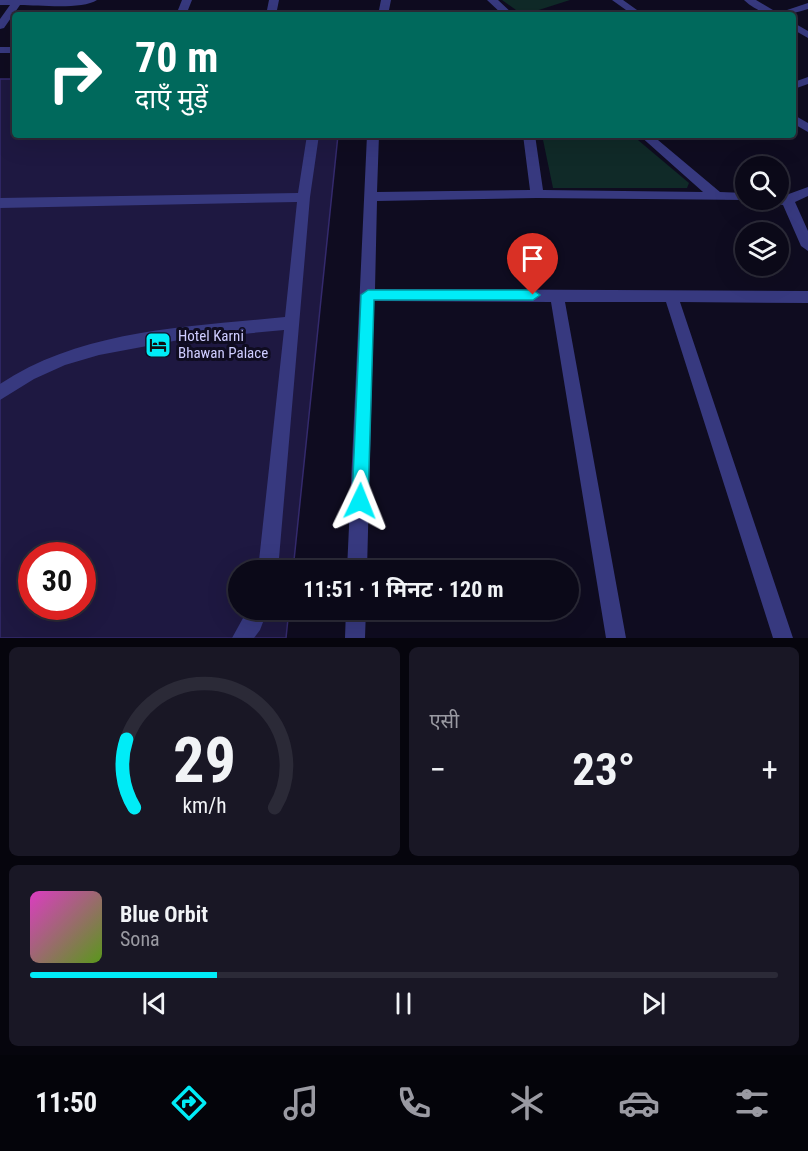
<!DOCTYPE html>
<html lang="hi">
<head>
<meta charset="utf-8">
<style>
  body { margin:0; font-family:"Roboto Condensed","Noto Sans Devanagari",sans-serif; background:#191725; color:#f1f3f6; height:100vh; display:flex; flex-direction:column; font-size:22px; white-space:nowrap }
  * { box-sizing:border-box; margin:0 }
  p { font-size:20px; color:#9a9aa2 }
  .icon { flex:none; width:33px; height:33px; fill:none; stroke:currentColor; stroke-width:2; stroke-linecap:round; stroke-linejoin:round }
  .map { position:relative; height:638px; overflow:hidden }
  .details { display:flex; flex-direction:column; gap:9px; padding:9px; background:#06050d; flex:1 }
  .details>* { flex:none }
  .hud { position:absolute; left:12px; top:12px; width:784px; height:126px; border-radius:6px; box-shadow:0 6px 24px #0002,0 0 0 2px #2b2a37; background:#00695c; color:#fff; overflow:hidden }
  .tools { position:absolute; left:735px; top:156px; display:grid; gap:12px }
  .tools a { display:grid; place-items:center; width:54px; height:54px; border-radius:50%; background:#0b0918; box-shadow:0 6px 24px #0002,0 0 0 2px #2b2a37; font-size:30px }
  .speed { position:absolute; left:18px; top:542px; display:flex; gap:12px; font-size:30px; font-weight:700; text-align:center }
  .speed>* { display:grid; place-content:center; width:78px; height:78px; border-radius:50%; background:#0b0918; box-shadow:0 6px 24px #0002,0 0 0 2px #2b2a37; line-height:1 }
  .speed .limit { border:9px solid #d22; background:#fff; color:#111 }
  .pin { position:absolute; display:grid; place-items:center; width:51px; height:51px; color:#fff; margin:-62px -26px; border-radius:50% 50% 50% 0; rotate:-45deg; box-shadow:0 0 6px #0007 }
  .pin .icon { rotate:45deg }
  .me { position:absolute; width:66px; margin:-33px; rotate:2deg; stroke-linejoin:round; filter:drop-shadow(0 0 4px #0008) }
  .turn { display:flex; align-items:center; gap:21px; height:126px; padding:0 24px; font-size:27px }
  .turn .icon { width:78px; height:78px; stroke-width:2.5 }
  .turn b { display:block; font-size:42px; line-height:51px }
  .big { font-size:45px; font-weight:700; line-height:1.1 }
  .details .widget { flex:1; display:flex; flex-direction:column; justify-content:center; gap:9px; min-width:0; padding:0 21px; border-radius:9px; background:#191725 }
  .details .dial { align-items:center; gap:0 }
  .dial svg { height:156px; overflow:visible; fill:none; stroke:#2b2a37; stroke-width:7; stroke-linecap:round; text-anchor:middle }
  .dial text { fill:#f1f3f6; stroke:none }
  .song { display:flex; align-items:center; gap:18px }
  .cover { width:72px; height:72px; border-radius:9px; background:linear-gradient(135deg,hsl(310 70% 55%),hsl(90 70% 35%)) }
  .played { height:6px; border-radius:3px; background:linear-gradient(90deg,#00ecf7 25%,#2b2a37 25%) }
  .keys { display:flex; justify-content:space-around; direction:ltr }
  .heat { display:flex; justify-content:space-between; align-items:center; font-size:33px; direction:ltr }
  .details .tiles { flex:1; display:grid; gap:9px; grid-template-columns:1fr 1fr }
  .widget:last-child { grid-column:span 2 }
  .trip { position:absolute; left:228px; top:560px; width:351px; height:60px; border-radius:30px; background:#0b0918; box-shadow:0 6px 24px #0002,0 0 0 2px #2b2a37; font-weight:700; line-height:60px; text-align:center }
  .tab-bar { display:flex; height:96px; justify-content:space-around; align-items:center; background:#04040a; color:#9a9aa2 }
  .tab-bar .icon { width:42px; height:42px }
  .tab-bar .active { color:#00ecf7 }
  .tab-bar b { font-size:27px; color:#f1f3f6 }
  .map>svg:first-child { display:block }
  .green { fill:#102a28 }
  .building { fill:#1e1841; stroke:#342a6d; stroke-width:1.5; fill-rule:evenodd }
  .lines { fill:none; stroke-linecap:round; stroke-linejoin:round }
  .minor { fill:#37397f; fill-rule:evenodd }
  .route { fill:#00ecf7; stroke:#0099a1; stroke-width:1.5 }
  .labels { text-anchor:middle; stroke-width:6; stroke-linejoin:round; paint-order:stroke }
  .poi-label { font-size:15px; fill:#ceccff; stroke:#0f0c20; text-anchor:start }
</style>
</head>
<body>
<div class="map">
<svg width="808" height="638" viewBox="0 0 808 638">
  <rect width="100%" height="100%" fill="#0f0c20"/>
  <path class="green" d="M502,0H570L523,15Z
    M542,135H632L689,183L687,188H553Z"/>
  <path class="building" d="M0,79H15V135H338L293,570H238V609H289L286,638H0ZM32,555H82V606H32Z"/>
  <g class="lines">
    <path class="minor" d="M0,0H97C82,10 39,5 20,5L4,28L0,29V19L10,5H0Z
      M182,0H192L186,15H176Z
      M269,0H279L276,15H266Z
      M381,0H391L388,15H378Z
      M487,0H498L514,15H503Z
      M612,0H623L644,15H633Z
      M744,0H756L778,13L808,3V9C784,17 763,18 744,0Z
      M794,23L808,31V38L794,30Z
      M0,47H15V53H0Z
      M808,77V84L794,89V82Z
      M794,115L808,123V132L794,124Z
      M307,135H319L310,197L278,570H258L284,330L179,340L99,355L65,365L34,379L0,400V384C83,329 189,327 285,317L297,202L0,208V198L298,193Z
      M367,135H379L377,192L530,190L523,135H535L543,190L703,192L639,135H652L720,192L746,193V200H751L537,198L377,201L375,289L808,291V303L680,302L793,638H773L666,302H565L626,638H606L551,302L374,301L367,570H347Z
      M808,187V196L795,202L808,231V251L801,246L783,205L771,203L770,200H778V195H786Z
      M248,609H268L260,630L254,638H232Z
      M346,609H366L365,638H345Z"/>
  </g>
  <path class="route" d="M368,290H533L540,295L533,300H374L368,501L366,507L360,509L354,507L352,501L361,295Z"/>
  <defs>
    <g id="hotel-square" transform="scale(1.35)"><rect x="-9" y="-9" width="18" height="18" rx="4" fill="#00ecf7" stroke="#0f0c20"/><path d="M-6-4.5h1.5V1H6V5H4.5V3h-9V5H-6ZM-4 0a1.8 1.8 0 1 1 3.6 0ZM.5 0V-2.5h3Q6-2.5 6 0Z" fill="#111"/></g>
  </defs>
  <g fill-rule="evenodd">
    <use href="#hotel-square" x="158" y="345"/>
  </g>
  <g class="labels">
    <g class="poi-label">
      <text x="178" y="341">Hotel Karni<tspan x="178" dy="17">Bhawan Palace</tspan></text>
    </g>
  </g>
</svg>
<div class="tools">
<a><svg class="icon" aria-label="search" viewBox="0 0 24 24"><circle cx="10" cy="10" r="6"/><path d="M15 15l6 6"/></svg></a>
<a><svg class="icon" aria-label="layers" viewBox="0 0 24 24"><path d="M12 4l9 5-9 5-9-5zM3 14l9 5 9-5"/></svg></a>
</div>
<div class="speed"><div class="limit">30</div></div>
<div class="pin" style="left:533px;top:295px;background:#d93025"><svg class="icon" aria-label="arrive" viewBox="0 0 24 24"><path d="M6 21V4h12l-3 4 3 4H6"/></svg></div>
<svg class="me" style="left:360px;top:501px" viewBox="-20 -20 40 40"><path d="M0-17L14 15 0 8-14 15z" fill="#00ecf7" stroke="#fff" stroke-width="4"/></svg>
<div class="trip">11:51 · 1 मिनट · 120 m</div>
<div class="hud">
<div class="turn"><svg class="icon" aria-label="right" viewBox="0 0 24 24"><path d="M7 20v-9h11M14 6l5 5-5 5"/></svg><div><b>70 m</b>दाएँ मुड़ें</div></div>
</div>
</div>
<section class="details">
<div class="tiles">
<div class="widget dial"><svg viewBox="0 0 100 80">
<path d="M14 69A42 42 0 1 1 86 69"/>
<path d="M14 69A42 42 0 0 1 10 34" stroke="#00ecf7"/>
<text x="50" y="56" font-size="32" font-weight="700">29</text>
<text x="50" y="72" font-size="11">km/h</text>
</svg></div>
<div class="widget"><p>एसी</p>
<div class="heat"><a>−</a><b class="big">23°</b><a>+</a></div>
</div>
<div class="widget">
<div class="song"><i class="cover"></i><div><b>Blue Orbit</b><p>Sona</p></div></div>
<div class="played"></div>
<div class="keys"><svg class="icon" aria-label="previous" viewBox="0 0 24 24"><path d="M18 5L8 12l10 7zM5 5v14"/></svg><svg class="icon" aria-label="pause" viewBox="0 0 24 24"><path d="M8 5v14M16 5v14"/></svg><svg class="icon" aria-label="next" viewBox="0 0 24 24"><path d="M6 5l10 7-10 7zM19 5v14"/></svg></div>
</div>
</div>
</section>
<nav class="tab-bar">
<b>11:50</b>
<svg class="icon active" aria-label="directions" viewBox="0 0 24 24"><path d="M12 3l9 9-9 9-9-9zM9 14v-3h6M13 9l2 2-2 2"/></svg>
<svg class="icon" aria-label="music" viewBox="0 0 24 24"><path d="M9 18V5l10-2v13"/><circle cx="6" cy="18" r="3"/><circle cx="16" cy="16" r="3"/></svg>
<svg class="icon" aria-label="phone" viewBox="0 0 24 24"><path d="M5 4h4l2 5-3 2q2 4 5 5l2-3 5 2v4C11 20 4 13 5 4z"/></svg>
<svg class="icon" aria-label="climate" viewBox="0 0 24 24"><path d="M12 3v18M4 7l16 10M4 17L20 7"/></svg>
<svg class="icon" aria-label="car" viewBox="0 0 24 24"><path d="M5 17H2v-5l4-1 3-4h7l3 4 3 1v5h-3M9 17h6M6 11h13"/><circle cx="7" cy="17" r="2"/><circle cx="17" cy="17" r="2"/></svg>
<svg class="icon" aria-label="filters" viewBox="0 0 24 24"><path d="M4 7h16M4 17h16"/><circle cx="9" cy="7" r="2"/><circle cx="15" cy="17" r="2"/></svg>
</nav>
</body>
</html>
